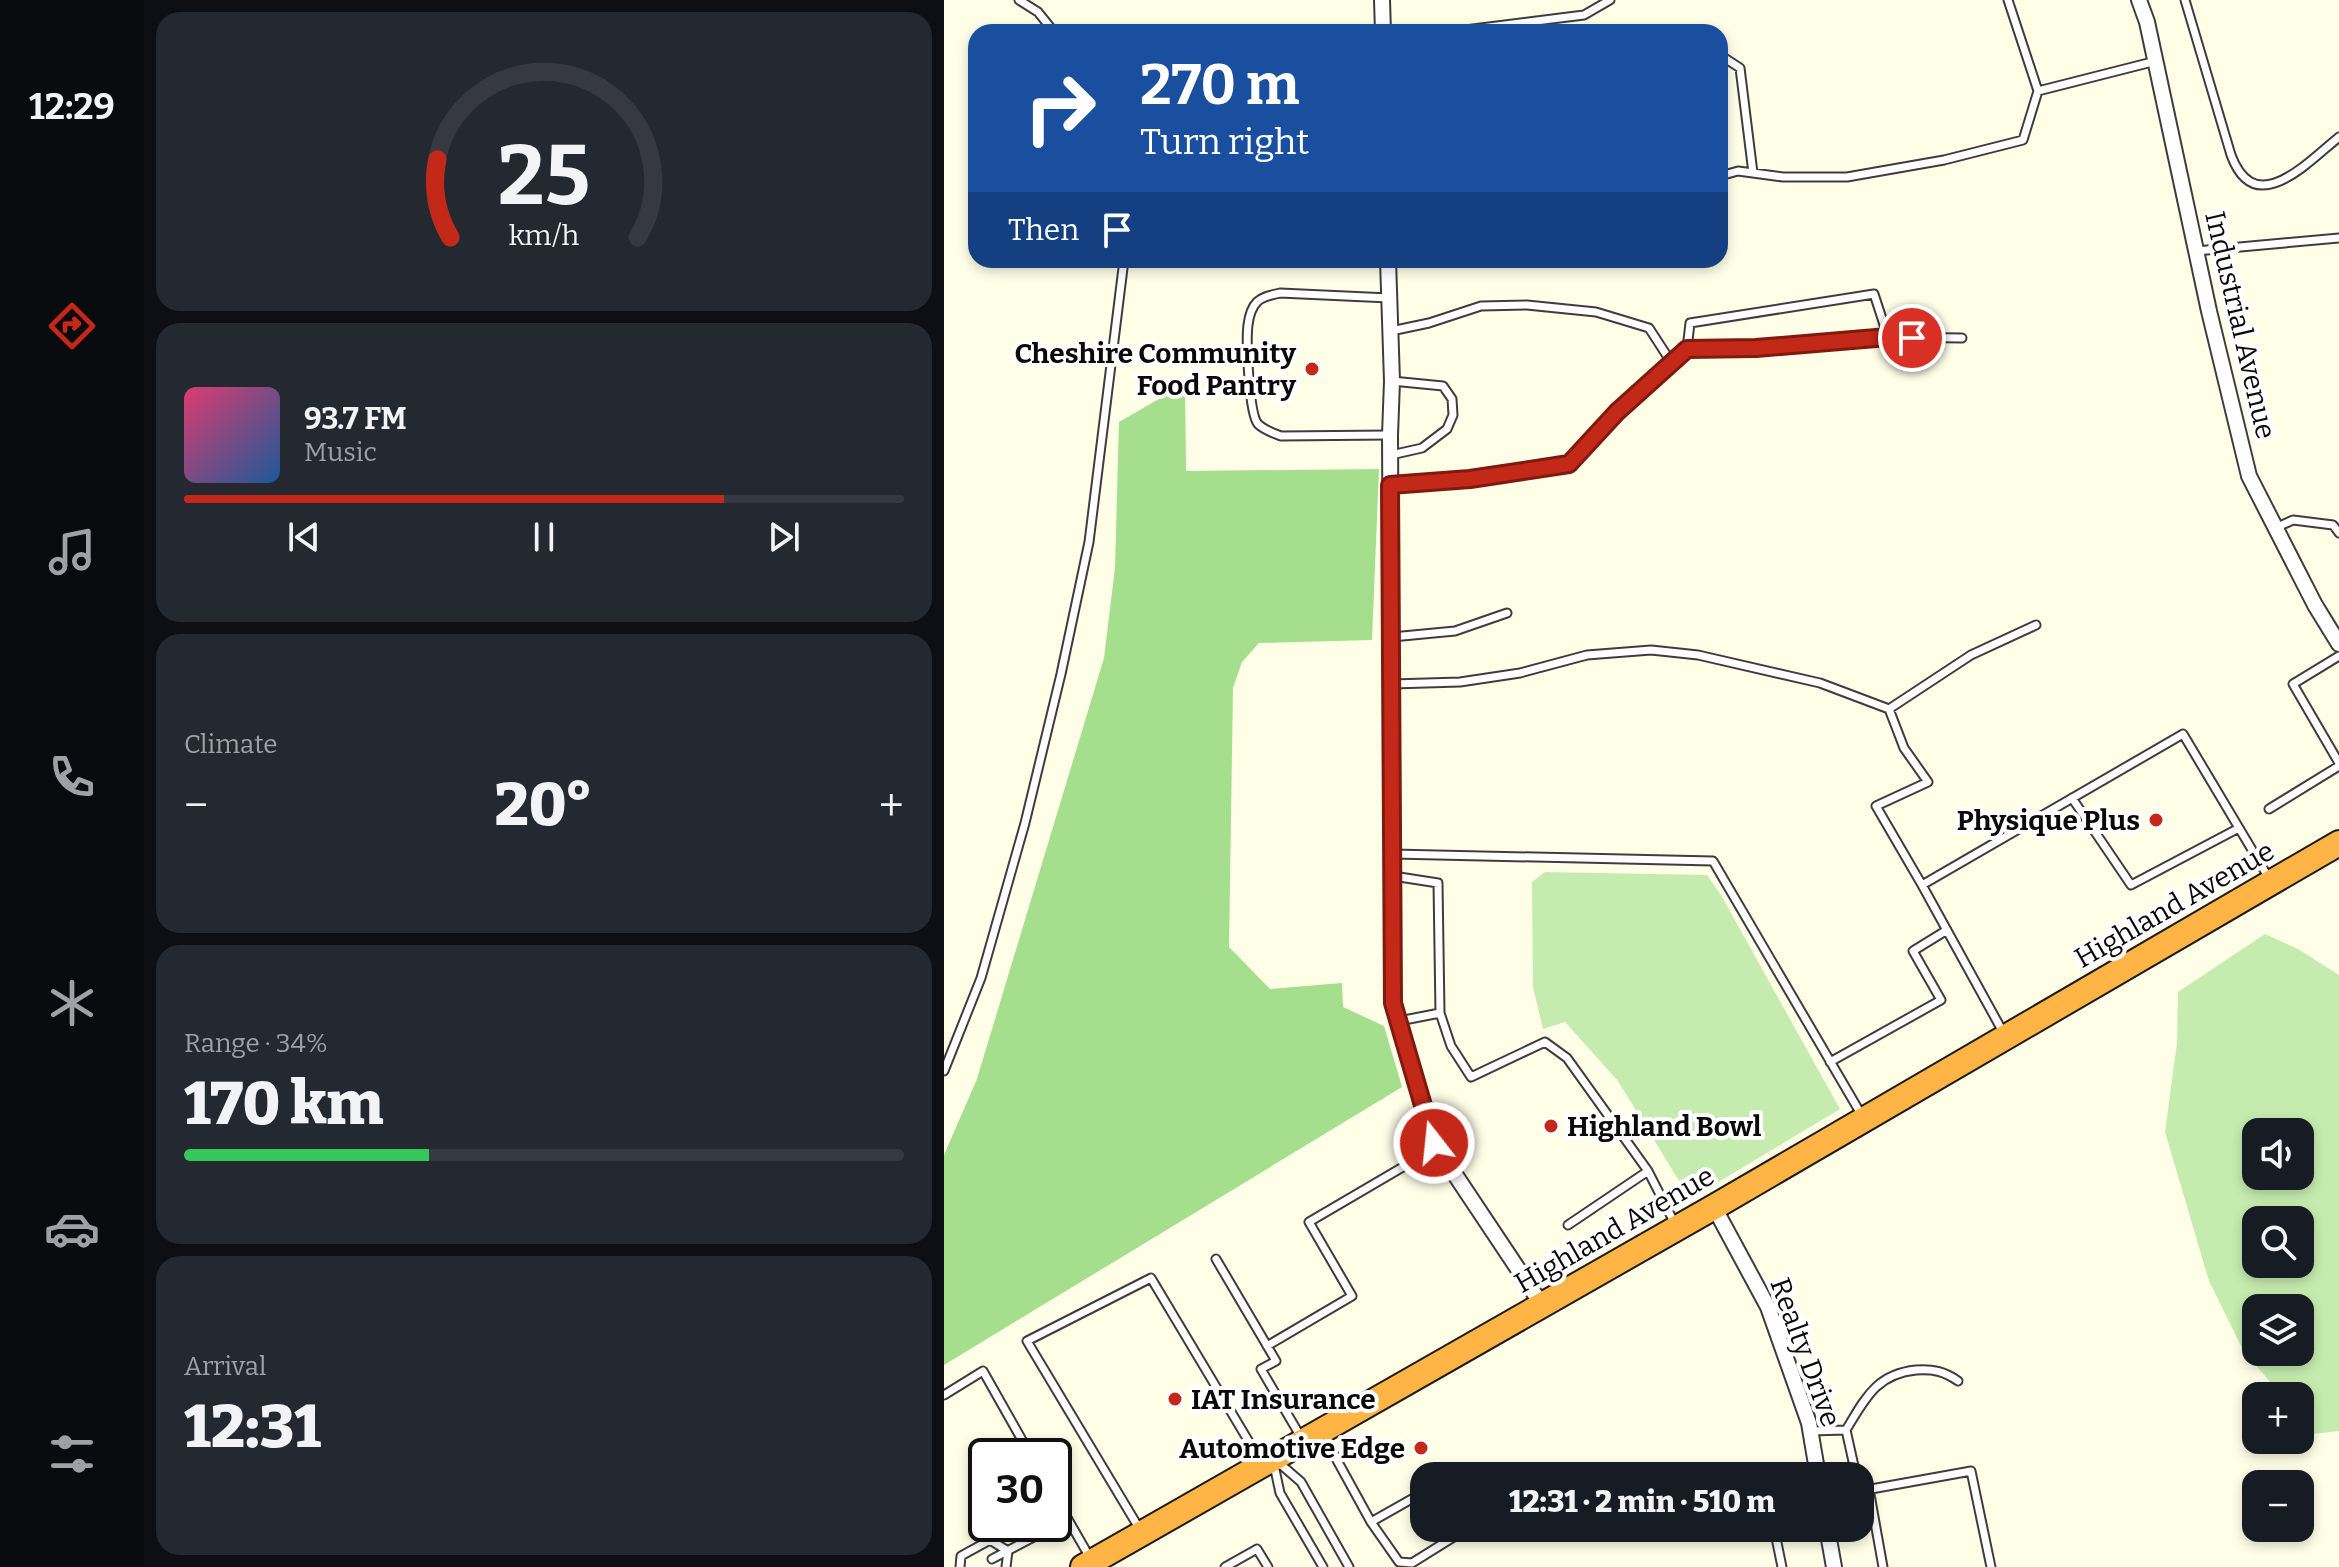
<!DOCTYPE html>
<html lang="en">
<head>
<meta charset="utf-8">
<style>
  body { margin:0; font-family:Bitter,serif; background:#242831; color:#f1f3f6; height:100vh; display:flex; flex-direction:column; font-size:30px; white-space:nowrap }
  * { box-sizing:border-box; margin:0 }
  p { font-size:26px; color:#9ea1a6 }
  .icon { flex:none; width:44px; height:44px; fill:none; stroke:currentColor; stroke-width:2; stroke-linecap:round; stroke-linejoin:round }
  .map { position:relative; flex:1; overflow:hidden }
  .sheet { display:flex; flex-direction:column; gap:12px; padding:12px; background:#0d0f14; width:800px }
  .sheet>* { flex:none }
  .guide { position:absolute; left:24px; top:24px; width:760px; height:244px; border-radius:24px; box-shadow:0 4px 12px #0003; background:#1a4fa0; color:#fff; overflow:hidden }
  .tools { position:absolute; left:1298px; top:1118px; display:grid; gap:16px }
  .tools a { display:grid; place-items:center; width:72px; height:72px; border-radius:16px; background:#171b24; box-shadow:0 4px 12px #0003; font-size:40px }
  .speed { position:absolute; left:24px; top:1438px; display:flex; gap:16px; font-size:40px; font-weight:700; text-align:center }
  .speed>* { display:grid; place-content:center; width:104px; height:104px; border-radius:50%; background:#171b24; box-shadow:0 4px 12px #0003; line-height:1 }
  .speed .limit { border:4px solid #111; border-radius:12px; background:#fff; color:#111 }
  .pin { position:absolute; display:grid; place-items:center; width:68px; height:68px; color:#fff; margin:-34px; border:4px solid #fff; border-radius:50%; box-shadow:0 2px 8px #0007 }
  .me { position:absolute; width:88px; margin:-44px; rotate:344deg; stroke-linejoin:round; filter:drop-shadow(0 0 6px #0008) }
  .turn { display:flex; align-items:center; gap:28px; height:168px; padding:0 40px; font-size:36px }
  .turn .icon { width:104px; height:104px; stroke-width:2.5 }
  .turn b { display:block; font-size:56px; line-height:68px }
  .then { display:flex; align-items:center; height:76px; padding:0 40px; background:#0003; gap:16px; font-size:30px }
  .big { font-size:60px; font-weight:800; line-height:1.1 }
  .sheet .widget { flex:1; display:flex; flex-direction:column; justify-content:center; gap:12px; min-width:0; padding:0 28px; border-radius:24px; background:#242831 }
  .sheet .dial { align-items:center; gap:0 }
  .dial svg { height:208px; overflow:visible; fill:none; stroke:#363941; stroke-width:7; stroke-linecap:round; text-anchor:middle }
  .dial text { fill:#f1f3f6; stroke:none }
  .song { display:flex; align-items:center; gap:24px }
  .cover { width:96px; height:96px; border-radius:12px; background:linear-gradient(135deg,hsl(340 70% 55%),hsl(210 70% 35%)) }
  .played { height:8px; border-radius:4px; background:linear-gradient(90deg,#c42818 75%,#363941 75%) }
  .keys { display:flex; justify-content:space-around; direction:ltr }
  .heat { display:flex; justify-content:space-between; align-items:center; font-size:44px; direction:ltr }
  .charge { height:12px; border-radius:6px; background:linear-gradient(90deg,#34c759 34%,#363941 0) }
  .trip { position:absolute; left:466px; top:1462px; width:464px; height:80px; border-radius:24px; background:#171b24; box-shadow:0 4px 12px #0003; font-weight:800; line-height:80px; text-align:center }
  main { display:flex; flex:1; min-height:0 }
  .menu { display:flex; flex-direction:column; width:144px; justify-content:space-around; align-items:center; background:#090b0e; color:#9ea1a6 }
  .menu .icon { width:56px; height:56px }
  .menu .on { color:#c42818 }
  .menu b { font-size:36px; color:#f1f3f6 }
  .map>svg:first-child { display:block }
  .green { fill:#c5ecae; fill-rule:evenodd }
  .forest { fill:#a5de8c }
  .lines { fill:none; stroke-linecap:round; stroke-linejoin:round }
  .lane-casing { stroke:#3d3d3d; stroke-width:11 }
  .street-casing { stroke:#3d3d3d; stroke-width:18 }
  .highway-casing { stroke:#1b1b1b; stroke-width:28 }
  .lane { stroke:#fff; stroke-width:7 }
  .street { stroke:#fff; stroke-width:14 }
  .highway { stroke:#ffb445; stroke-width:24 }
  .route-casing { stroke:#7f1a10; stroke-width:20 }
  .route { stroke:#c42818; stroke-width:14 }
  .poi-dot { fill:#c42818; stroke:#fff; stroke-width:3 }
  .labels { text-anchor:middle; stroke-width:8; stroke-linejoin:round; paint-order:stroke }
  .street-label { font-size:28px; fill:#0a0a0a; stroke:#fff }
  .poi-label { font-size:28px; font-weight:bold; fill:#0a0a0a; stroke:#fff; text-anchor:end }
</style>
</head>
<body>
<main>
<nav class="menu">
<b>12:29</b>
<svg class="icon on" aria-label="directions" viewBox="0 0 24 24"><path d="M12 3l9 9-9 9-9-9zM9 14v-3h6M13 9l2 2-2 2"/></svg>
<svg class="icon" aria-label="music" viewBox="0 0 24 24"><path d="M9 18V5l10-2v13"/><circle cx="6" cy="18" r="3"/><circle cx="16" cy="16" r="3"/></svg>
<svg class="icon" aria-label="phone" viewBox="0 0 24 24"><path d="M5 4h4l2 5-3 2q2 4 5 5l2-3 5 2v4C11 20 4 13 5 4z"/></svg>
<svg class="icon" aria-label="climate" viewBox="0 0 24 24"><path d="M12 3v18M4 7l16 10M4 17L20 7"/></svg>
<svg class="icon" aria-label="car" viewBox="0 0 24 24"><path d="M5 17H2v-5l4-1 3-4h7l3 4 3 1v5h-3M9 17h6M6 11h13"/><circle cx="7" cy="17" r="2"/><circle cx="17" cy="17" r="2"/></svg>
<svg class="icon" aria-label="filters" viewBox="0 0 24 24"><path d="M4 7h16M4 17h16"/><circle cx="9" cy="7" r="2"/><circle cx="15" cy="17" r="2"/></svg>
</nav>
<section class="sheet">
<div class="widget dial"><svg viewBox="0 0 100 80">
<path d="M14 69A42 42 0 1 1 86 69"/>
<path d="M14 69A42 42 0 0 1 9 39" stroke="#c42818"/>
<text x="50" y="56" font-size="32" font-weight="700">25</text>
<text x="50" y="72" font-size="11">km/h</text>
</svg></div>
<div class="widget">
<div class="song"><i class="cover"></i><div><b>93.7 FM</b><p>Music</p></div></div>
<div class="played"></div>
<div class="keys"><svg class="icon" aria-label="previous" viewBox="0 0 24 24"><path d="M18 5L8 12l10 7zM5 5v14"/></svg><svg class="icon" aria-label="pause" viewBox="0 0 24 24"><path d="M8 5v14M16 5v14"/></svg><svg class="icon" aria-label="next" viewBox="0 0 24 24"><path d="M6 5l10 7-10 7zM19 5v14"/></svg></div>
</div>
<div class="widget"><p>Climate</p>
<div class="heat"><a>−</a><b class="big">20°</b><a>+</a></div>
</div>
<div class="widget"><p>Range · 34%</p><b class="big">170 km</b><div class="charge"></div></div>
<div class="widget"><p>Arrival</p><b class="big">12:31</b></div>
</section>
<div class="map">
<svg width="1395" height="1567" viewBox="0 0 1395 1567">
  <rect width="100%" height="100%" fill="#fffee7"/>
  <path class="green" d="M601,872L763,875L777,895L896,1109L746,1199L674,1081L621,1022L599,1029L589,987L588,882Z
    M1321,934L1354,949L1395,975V1431L1369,1434L1356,1418V1396H1338L1299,1350L1265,1281L1221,1132L1233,1043L1234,992ZM1312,1132H1356V1176H1312ZM1312,1220H1356V1264H1312ZM1312,1308H1356V1352H1312Z"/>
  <path class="forest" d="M241,384L242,471L435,469L428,640L315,643L298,662L289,688L285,947L326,989L398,983L399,1007L440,1026L458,1087L0,1365V1155L33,1079L160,658L171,568L175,422Z"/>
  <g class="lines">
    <g class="lane-casing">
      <path id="lane" d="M75,0L94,12L110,32
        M1241,0L1287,155C1311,220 1363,163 1395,137
        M505,32L640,15L666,0
        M776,55L796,68L809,173
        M1094,91L1212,61
        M776,176L794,171L839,177H903L1000,160L1079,140L1094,91L1064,0
        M1252,251L1395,238
        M447,331L485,323L537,306L583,305L652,312L705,328L727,362
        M743,349L746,323L930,294L944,337
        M445,435L337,436C329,433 320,430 314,424C305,414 302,341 304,325C305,317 307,308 313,302C319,296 328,295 336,293L445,298
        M447,455L478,448L503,429L509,415L508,399L499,386L448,381
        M446,485L526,479L625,464L673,412L743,349L812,348L944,337L1018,338
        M1331,528L1349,520L1389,525L1395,533
        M448,637L511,631L563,613
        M1395,656L1349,684L1395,763
        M448,684L516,682L576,673L643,655L707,650L754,655L876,683L945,709
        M1128,798L1187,885L1295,828
        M1325,809L1395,766
        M449,854L769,861L917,1114
        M449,876L494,883L496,1013L507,1046L527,1077L601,1042L623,1058L704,1171L731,1224
        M978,885L932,806L984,782L960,748L945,709L1027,655L1092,625
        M455,1021L496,1013
        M1059,1032L978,885L1239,734L1326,880
        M886,1062L997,1000L969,951L1003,930
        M0,1071L37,978L81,823L117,674L145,542L180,260
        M624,1225L704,1171
        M272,1259L332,1361L317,1369L358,1439
        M323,1346L408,1296L365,1222L493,1147
        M0,1395L39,1371L87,1456
        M902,1430L912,1475
        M867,1431L902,1430C921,1399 932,1374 972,1370C989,1369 1000,1371 1014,1381
        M378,1433L427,1522L480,1492
        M334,1462L357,1482L405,1567
        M330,1465L336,1493L379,1567
        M509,1476L519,1470L527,1476
        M925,1489L939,1567
        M916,1491L1027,1471L1047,1567
        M110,1495L145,1556
        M427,1522L455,1562L468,1563L524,1528
        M195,1528L83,1341L207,1278L317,1462
        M830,1528L838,1567
        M48,1559L124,1519
        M16,1567L17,1556L46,1540L64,1551
        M62,1567L64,1551
        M281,1567L313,1549L324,1567"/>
    </g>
    <g class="street-casing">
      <path id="street" d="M438,0L439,32
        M1195,0L1203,22L1265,311L1305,476L1371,605L1395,644
        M444,260L448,381L446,435L449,1003L490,1143L598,1305
        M770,1207L824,1307L865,1423L874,1476
        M883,1528L890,1567"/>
    </g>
    <g class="highway-casing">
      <path id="highway" d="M139,1567L770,1207L1395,843"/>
    </g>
    <use href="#lane" class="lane"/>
    <use href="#street" class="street"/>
    <use href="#highway" class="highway"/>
  </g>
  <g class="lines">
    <g class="route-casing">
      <path id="route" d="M490,1143L449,1003L446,485L526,479L625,464L673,412L743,349L812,348L944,337L968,338"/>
    </g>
    <use href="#route" class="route"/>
  </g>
  <g class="poi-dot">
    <circle cx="368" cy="369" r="8"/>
    <circle cx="1212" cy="820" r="8"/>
    <circle cx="607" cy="1126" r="8"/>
    <circle cx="231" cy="1399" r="8"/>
    <circle cx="477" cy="1448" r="8"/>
  </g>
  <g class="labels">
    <g class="street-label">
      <text transform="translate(1297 325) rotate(77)" y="10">Industrial Avenue</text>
      <text transform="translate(1230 904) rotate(-30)" y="10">Highland Avenue</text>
      <text transform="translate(670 1229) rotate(-30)" y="10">Highland Avenue</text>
      <text transform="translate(862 1352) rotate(70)" y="10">Realty Drive</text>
    </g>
    <g class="poi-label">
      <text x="352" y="363">Cheshire Community<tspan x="352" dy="32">Food Pantry</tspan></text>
      <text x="1196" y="830">Physique Plus</text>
      <text x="623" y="1136" text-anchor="start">Highland Bowl</text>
      <text x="247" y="1409" text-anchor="start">IAT Insurance</text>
      <text x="461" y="1458">Automotive Edge</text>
    </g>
  </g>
</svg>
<div class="tools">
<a><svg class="icon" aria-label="sound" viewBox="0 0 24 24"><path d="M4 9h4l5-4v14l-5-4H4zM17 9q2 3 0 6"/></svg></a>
<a><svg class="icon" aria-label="search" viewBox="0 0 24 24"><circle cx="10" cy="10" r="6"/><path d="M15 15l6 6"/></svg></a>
<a><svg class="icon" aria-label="layers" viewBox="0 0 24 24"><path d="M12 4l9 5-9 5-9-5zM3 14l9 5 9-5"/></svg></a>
<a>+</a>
<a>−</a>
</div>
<div class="speed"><div class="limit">30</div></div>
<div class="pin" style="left:968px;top:338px;background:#d93025"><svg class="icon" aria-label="arrive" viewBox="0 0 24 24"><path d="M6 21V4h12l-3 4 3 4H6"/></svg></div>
<svg class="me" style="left:490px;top:1143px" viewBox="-20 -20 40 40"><circle r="17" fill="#c42818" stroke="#fff" stroke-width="3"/><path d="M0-11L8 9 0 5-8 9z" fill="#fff"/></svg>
<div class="trip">12:31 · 2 min · 510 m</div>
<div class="guide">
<div class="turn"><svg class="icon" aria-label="right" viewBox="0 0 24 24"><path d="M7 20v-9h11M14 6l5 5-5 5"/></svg><div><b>270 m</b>Turn right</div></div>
<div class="then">Then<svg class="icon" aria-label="arrive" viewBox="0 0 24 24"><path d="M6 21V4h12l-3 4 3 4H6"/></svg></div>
</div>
</div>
</main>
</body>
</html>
